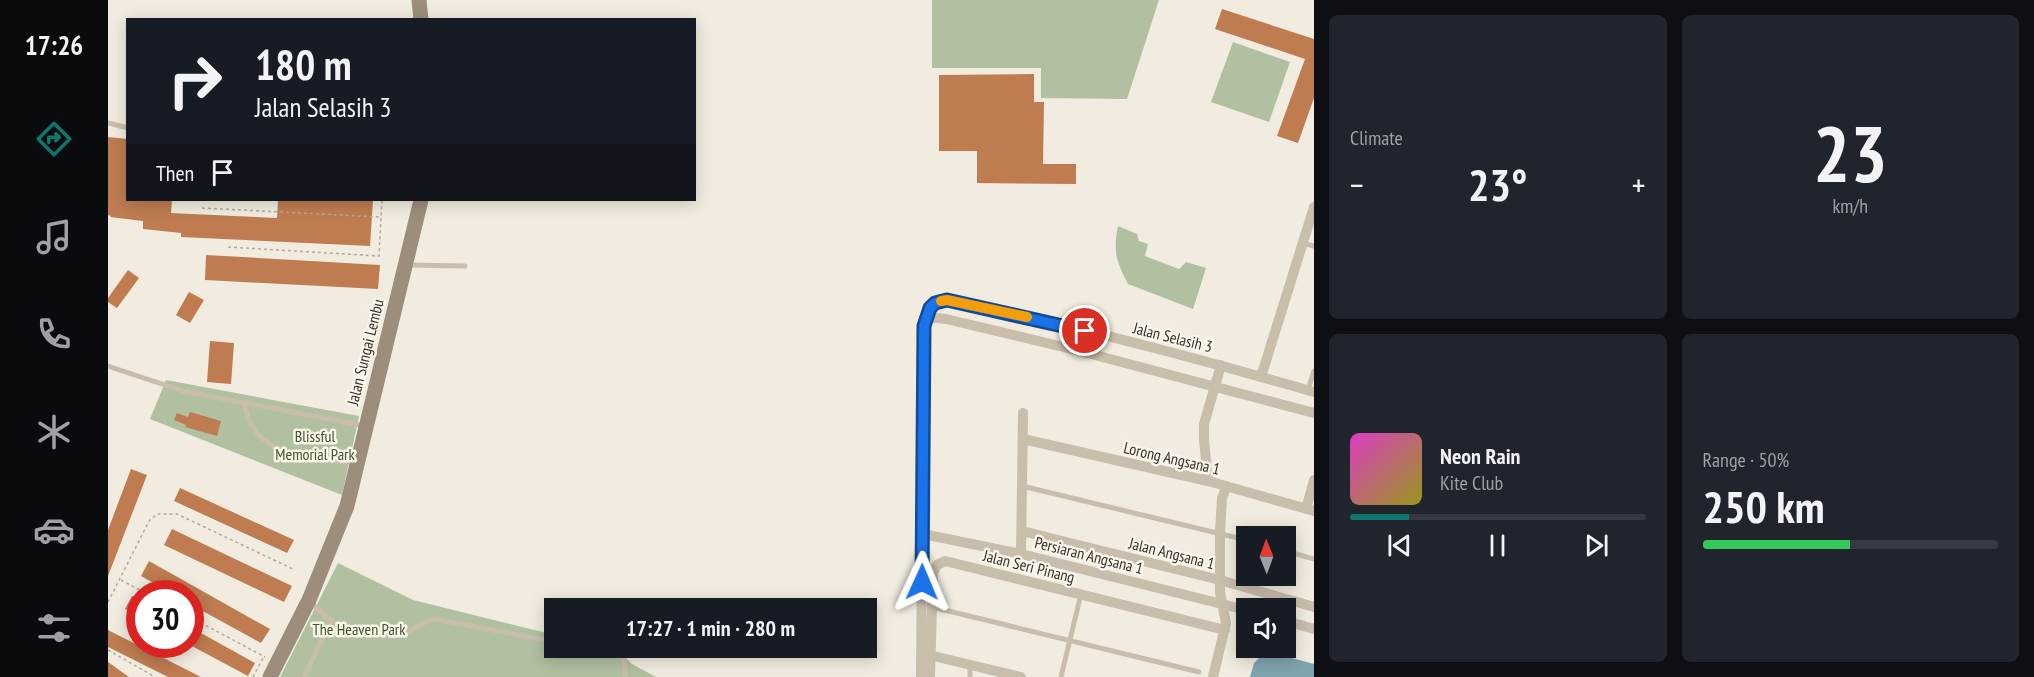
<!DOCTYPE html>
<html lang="en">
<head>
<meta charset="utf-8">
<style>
  body { margin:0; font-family:"PT Sans Narrow",sans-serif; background:#20242c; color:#f1f3f6; height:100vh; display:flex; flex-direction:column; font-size:22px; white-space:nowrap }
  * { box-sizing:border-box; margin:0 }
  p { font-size:20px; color:#9ea1a6 }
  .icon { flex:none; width:33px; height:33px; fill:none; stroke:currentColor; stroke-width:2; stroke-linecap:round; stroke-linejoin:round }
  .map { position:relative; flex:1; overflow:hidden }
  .drawer { display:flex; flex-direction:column; gap:15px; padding:15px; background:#0d0f14; width:720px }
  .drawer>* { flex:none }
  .guide { position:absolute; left:18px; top:18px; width:570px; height:183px; border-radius:0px; box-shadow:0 3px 15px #0003; background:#171b24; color:#f1f3f6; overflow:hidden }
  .needle { width:39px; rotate:359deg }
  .fabs { position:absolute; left:1128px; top:526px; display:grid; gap:12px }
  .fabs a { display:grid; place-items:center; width:60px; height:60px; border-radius:0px; background:#171b24; box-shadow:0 3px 15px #0003; font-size:30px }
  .speed { position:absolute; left:18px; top:580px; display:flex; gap:12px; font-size:30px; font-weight:700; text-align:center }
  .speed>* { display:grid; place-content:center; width:78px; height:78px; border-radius:50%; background:#171b24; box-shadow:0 3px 15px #0003; line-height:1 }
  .speed .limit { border:9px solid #d22; background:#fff; color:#111 }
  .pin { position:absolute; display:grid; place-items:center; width:51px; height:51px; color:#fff; margin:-26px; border:3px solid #fff; border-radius:50%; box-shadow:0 2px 6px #0007 }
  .me { position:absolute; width:66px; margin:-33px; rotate:1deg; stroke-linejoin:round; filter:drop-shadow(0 0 4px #0008) }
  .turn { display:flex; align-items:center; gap:21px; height:126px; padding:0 30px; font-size:27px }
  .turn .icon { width:78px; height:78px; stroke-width:2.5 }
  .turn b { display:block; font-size:42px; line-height:51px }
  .then { display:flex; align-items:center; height:57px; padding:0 30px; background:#0003; gap:12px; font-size:22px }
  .big { font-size:45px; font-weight:800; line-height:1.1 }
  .drawer .card { flex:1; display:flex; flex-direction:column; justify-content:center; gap:9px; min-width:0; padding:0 21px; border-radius:9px; background:#20242c }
  .drawer .dial { align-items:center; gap:0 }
  .dial b { font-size:78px; line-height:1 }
  .song { display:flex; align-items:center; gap:18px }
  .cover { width:72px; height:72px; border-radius:9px; background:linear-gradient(135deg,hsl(310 70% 55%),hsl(60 70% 35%)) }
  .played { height:6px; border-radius:3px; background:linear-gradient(90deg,#0f766e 20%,#363941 20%) }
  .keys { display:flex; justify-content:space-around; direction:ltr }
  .heat { display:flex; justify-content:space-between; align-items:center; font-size:33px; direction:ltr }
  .charge { height:9px; border-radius:4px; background:linear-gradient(90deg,#34c759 50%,#363941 0) }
  .drawer .tiles { flex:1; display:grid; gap:15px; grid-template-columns:repeat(2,1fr) }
  .trip { position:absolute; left:436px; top:598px; width:333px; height:60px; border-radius:0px; background:#171b24; box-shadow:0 3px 15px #0003; font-weight:800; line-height:60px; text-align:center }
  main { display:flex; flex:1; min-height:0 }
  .tab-bar { display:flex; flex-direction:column; width:108px; justify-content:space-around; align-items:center; background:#090b0e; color:#9ea1a6 }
  .tab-bar .icon { width:42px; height:42px }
  .tab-bar .on { color:#0f766e }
  .tab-bar b { font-size:27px; color:#f1f3f6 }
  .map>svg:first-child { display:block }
  .green { fill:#b0c0a0 }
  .water { fill:#80a4ad }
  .building { fill:#be7c50 }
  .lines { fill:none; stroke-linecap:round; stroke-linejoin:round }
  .path { stroke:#b5a896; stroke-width:1.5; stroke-dasharray:3 3; stroke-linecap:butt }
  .lane { stroke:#c9bdac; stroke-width:5 }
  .street { stroke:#c9bdac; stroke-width:10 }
  .secondary { stroke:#9d8d7d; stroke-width:15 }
  .route-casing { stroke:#114b97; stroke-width:15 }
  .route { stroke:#1a73e8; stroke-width:10 }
  .slow { stroke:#f59e0b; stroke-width:10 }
  .labels { text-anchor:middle; stroke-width:5; stroke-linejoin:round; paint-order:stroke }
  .street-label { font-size:16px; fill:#37302a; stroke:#f9f5eb }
  .park-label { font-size:16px; fill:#41542f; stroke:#f9f5eb }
</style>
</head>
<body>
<main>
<nav class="tab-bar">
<b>17:26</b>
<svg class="icon on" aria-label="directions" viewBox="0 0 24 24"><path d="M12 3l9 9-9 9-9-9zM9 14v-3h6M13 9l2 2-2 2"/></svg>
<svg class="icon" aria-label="music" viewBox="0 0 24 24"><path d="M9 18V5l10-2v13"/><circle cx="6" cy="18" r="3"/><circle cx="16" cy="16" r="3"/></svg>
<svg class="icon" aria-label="phone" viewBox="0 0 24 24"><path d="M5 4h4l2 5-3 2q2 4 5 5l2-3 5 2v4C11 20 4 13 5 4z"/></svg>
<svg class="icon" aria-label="climate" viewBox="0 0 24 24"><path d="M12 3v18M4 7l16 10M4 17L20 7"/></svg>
<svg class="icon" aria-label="car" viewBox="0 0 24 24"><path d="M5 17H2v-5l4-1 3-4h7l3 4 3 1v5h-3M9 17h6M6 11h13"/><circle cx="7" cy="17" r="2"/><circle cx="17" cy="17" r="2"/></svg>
<svg class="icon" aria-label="filters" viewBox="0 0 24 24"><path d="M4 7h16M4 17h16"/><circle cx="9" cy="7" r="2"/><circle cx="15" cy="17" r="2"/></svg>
</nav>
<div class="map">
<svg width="1206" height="677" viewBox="0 0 1206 677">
  <rect width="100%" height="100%" fill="#f1ecdf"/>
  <path class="green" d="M824,0H1051L1019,99L933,98V68H824Z
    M1125,42L1182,62L1161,122L1103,102Z
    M1010,226L1029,234L1031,241L1040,244L1037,256L1071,269L1078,262L1098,268L1085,309L1020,284C1008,261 1005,251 1010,226Z
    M58,380L251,416L234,495L42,419Z
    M230,563L305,600L447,635V648H501L510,650L524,664L548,677H172Z"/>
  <path class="water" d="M1158,651L1206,664V677H1142L1146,663Z"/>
  <path class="building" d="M1114,9L1206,39V98L1190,143L1169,136L1197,59L1107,29Z
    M926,74V102H936L935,164H968V184L869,183V151H831V75Z
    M0,137L20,139V200H64L63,213L169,218L170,200H265L262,246L73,237V233L35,229V221L2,217L3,216L0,215Z
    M98,255L272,265L270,289L97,280Z
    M20,270L31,278L9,308L0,302V298Z
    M81,292L96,300L82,323L68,315Z
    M102,341L126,343L123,384L99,382Z
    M82,412L113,421L109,436L77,427L78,425L66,420L69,413L80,417Z
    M23,469L39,475L0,576V530Z
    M72,488L186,540L179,553L66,501Z
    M64,529L184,586L176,602L56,545Z
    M41,561L162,629L153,643L82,604V594H65L33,576Z
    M24,596L32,599V617L17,609Z
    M82,627L147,663L140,676L82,645Z
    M0,630L93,677H60L0,647Z
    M0,662L21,677H0Z"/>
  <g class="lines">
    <path class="path" d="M94,208L272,217
      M120,247L271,256L274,200
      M13,580L39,594
      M0,602L41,521L49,514H69L187,570
      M82,617L157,657
      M0,650L47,677
      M145,677L156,656"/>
    <path class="lane" d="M0,123L20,128
      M1195,243L1206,246
      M298,265L357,266
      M0,366L75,391L257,426
      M1200,390L1206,371
      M136,403C138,411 140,420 144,426C165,460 213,459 248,463
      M914,486L1138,540
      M1178,551L1206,559
      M202,602C209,608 216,616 224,621C236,628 279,640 293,635C306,631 314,621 327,619L447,642
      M824,607L1091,672
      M481,648L512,656L517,662V677
      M196,677L223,620
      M862,677V665
      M953,677L973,594"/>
    <path class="street" d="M820,317L838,319L968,350L1206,413
      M1153,377L1206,207
      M915,439L1100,481L1206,511
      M1100,481L1096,440V424L1113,365
      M1198,509L1206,480
      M914,531L1112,580L1206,607
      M815,534L913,554L1138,610
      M913,554L915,413
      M1178,621L1206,629
      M817,654L913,677
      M813,677L816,326L822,308L827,303L839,300C963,324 1085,357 1206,392
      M822,677L825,573L829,565L837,561L1117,630
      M1105,677L1118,623L1112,592V533L1114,498L1119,486"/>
    <path class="secondary" d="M311,0L313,20
      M162,677L201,600L239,506L313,200"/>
  </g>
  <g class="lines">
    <g class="route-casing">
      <path id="route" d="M814,582L816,326L822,308L827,303L839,300L977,331"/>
    </g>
    <use href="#route" class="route"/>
    <path class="slow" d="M833,301L839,300L919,317"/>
  </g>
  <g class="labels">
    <g class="street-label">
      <text transform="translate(1065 337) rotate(14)" y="6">Jalan Selasih 3</text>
      <text transform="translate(257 352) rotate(-76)" y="6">Jalan Sungai Lembu</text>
      <text transform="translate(1064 458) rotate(13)" y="6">Lorong Angsana 1</text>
      <text transform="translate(1064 553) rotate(14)" y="6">Jalan Angsana 1</text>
      <text transform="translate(981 555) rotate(14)" y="6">Persiaran Angsana 1</text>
      <text transform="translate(921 566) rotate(14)" y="6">Jalan Seri Pinang</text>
    </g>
    <g class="park-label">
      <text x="207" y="442">Blissful<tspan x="207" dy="18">Memorial Park</tspan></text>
      <text x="251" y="635">The Heaven Park</text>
    </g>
  </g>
</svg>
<div class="fabs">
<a><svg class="needle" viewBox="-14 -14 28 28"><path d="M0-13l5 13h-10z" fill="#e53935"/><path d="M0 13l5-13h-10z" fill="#9ea1a6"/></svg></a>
<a><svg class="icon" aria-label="sound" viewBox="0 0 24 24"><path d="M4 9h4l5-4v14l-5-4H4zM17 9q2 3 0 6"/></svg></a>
</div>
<div class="speed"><div class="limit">30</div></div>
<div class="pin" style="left:977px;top:331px;background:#d93025"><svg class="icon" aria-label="arrive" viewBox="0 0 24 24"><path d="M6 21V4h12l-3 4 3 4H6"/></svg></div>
<svg class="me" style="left:814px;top:582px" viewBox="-20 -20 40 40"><path d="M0-17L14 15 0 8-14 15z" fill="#1a73e8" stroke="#fff" stroke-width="4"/></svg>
<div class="trip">17:27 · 1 min · 280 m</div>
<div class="guide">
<div class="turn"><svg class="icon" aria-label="right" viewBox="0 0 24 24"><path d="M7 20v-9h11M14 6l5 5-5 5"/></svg><div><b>180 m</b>Jalan Selasih 3</div></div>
<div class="then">Then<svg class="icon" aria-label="arrive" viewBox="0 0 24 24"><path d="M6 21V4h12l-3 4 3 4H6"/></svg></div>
</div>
</div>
<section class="drawer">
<div class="tiles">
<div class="card"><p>Climate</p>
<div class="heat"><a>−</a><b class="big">23°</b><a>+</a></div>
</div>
<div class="card dial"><b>23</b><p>km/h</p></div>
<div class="card">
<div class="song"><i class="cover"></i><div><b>Neon Rain</b><p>Kite Club</p></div></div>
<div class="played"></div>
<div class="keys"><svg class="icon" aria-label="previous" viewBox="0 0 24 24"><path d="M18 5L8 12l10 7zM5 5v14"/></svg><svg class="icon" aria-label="pause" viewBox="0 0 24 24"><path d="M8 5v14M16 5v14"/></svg><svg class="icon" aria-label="next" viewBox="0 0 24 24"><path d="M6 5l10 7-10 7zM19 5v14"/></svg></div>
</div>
<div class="card"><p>Range · 50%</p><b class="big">250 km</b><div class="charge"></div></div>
</div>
</section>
</main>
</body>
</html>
